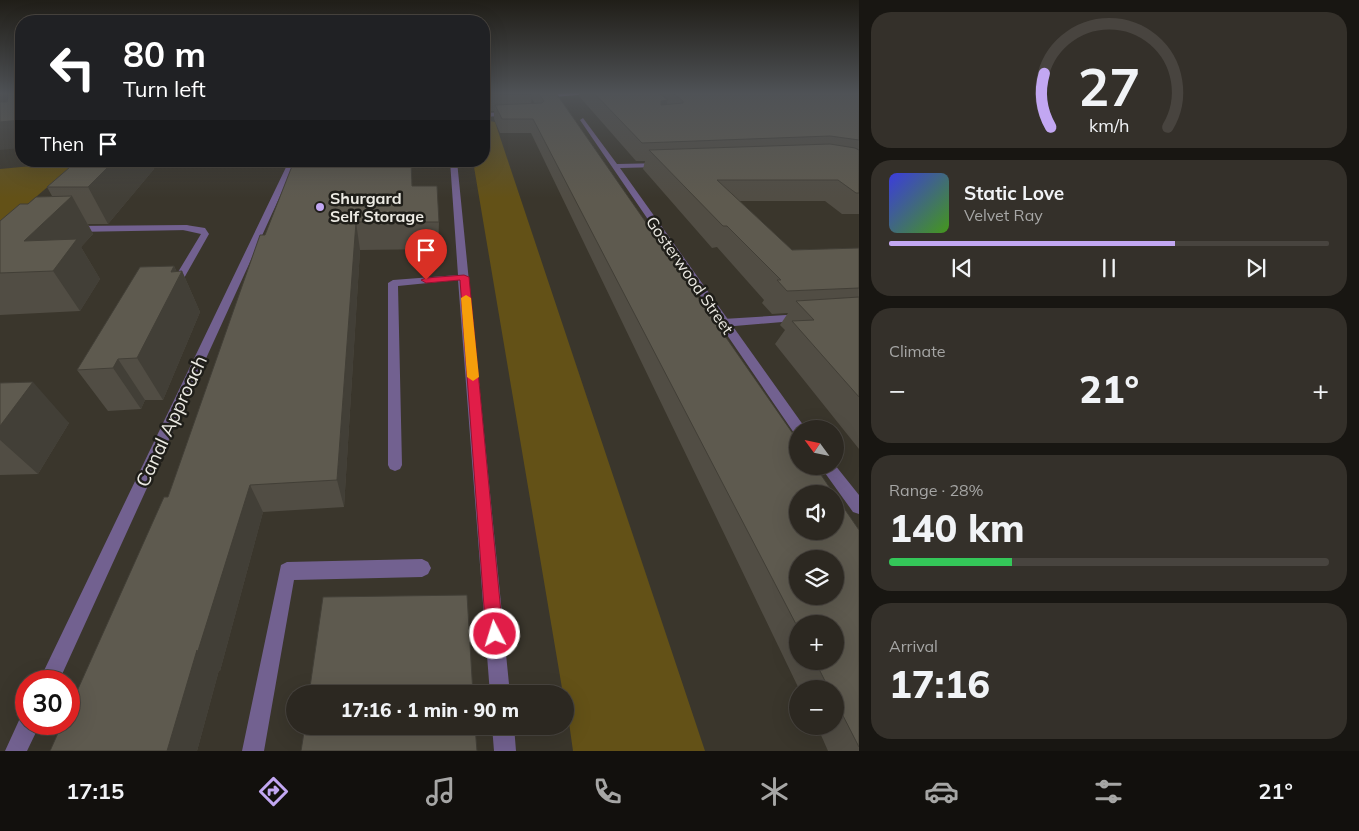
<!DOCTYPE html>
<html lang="en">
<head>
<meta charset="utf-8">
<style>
  body { margin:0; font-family:Mulish,sans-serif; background:#34302a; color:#f1f3f6; height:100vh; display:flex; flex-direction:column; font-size:19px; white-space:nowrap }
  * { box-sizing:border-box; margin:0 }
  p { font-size:16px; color:#a6a6a5 }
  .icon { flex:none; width:28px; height:28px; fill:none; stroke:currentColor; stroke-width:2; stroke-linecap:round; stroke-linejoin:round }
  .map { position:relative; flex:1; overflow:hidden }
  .sheet { display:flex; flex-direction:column; gap:12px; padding:12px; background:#181612; width:500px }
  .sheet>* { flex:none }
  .banner { position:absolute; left:15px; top:15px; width:475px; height:152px; border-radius:20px; box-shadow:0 5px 20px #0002,0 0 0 1px #48443f; background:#202124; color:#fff; overflow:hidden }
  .needle { width:32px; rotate:303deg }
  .fabs { position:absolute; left:789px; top:420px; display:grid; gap:10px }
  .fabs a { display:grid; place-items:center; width:55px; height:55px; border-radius:50%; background:#2c2821; box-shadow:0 5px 20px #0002,0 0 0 1px #48443f; font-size:25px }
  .speed { position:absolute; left:15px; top:670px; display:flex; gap:10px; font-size:25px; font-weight:700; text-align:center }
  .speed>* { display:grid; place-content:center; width:65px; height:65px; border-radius:50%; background:#2c2821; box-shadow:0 5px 20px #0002,0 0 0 1px #48443f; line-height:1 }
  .speed .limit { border:8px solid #d22; background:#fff; color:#111 }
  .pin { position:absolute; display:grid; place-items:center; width:42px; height:42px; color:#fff; margin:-51px -21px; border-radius:50% 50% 50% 0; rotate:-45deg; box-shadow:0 0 5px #0007 }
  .pin .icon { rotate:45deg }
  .me { position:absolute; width:55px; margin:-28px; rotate:355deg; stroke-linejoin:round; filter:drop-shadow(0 0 4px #0008) }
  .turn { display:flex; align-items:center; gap:18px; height:105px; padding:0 25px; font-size:22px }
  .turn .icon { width:65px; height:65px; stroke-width:2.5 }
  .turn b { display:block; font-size:35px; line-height:42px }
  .then { display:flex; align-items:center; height:48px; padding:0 25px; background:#0003; gap:10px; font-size:19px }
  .big { font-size:38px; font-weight:800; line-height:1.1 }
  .sheet .tile { flex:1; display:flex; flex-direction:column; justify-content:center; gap:8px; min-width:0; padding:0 18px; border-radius:20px; background:#34302a }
  .sheet .dial { align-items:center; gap:0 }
  .dial svg { height:130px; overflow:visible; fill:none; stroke:#48443f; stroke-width:7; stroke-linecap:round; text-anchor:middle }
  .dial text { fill:#f1f3f6; stroke:none }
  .song { display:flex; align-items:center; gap:15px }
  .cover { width:60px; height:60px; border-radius:8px; background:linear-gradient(135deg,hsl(240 70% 55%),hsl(100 70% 35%)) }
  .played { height:5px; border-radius:2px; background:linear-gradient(90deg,#c2a7f2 65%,#48443f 65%) }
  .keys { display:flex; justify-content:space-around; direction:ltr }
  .heat { display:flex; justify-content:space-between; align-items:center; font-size:28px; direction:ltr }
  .charge { height:8px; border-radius:4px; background:linear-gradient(90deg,#34c759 28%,#48443f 0) }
  .trip { position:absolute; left:286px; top:685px; width:288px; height:50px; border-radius:25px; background:#2c2821; box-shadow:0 5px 20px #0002,0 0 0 1px #48443f; font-weight:800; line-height:50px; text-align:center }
  .tabs { display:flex; height:80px; justify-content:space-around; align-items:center; background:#12100d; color:#a6a6a5 }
  .tabs .icon { width:35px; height:35px }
  .tabs .selected { color:#c2a7f2 }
  .tabs b { font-size:22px; color:#f1f3f6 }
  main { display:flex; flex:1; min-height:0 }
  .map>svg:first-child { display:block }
  .green { fill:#635117 }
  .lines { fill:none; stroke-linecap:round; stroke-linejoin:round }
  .service { fill:#726190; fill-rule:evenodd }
  .minor { fill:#726190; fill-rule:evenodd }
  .primary { fill:#ad89e8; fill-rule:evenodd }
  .wall { fill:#514d44; fill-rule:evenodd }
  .shaded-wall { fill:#423f37 }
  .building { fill:#5e5a4f; stroke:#423f37; fill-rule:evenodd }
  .route { fill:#e11d48; stroke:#92132f }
  .slow { fill:#f59e0b }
  .poi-dot { fill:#c2a7f2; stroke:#1f1e19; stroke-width:2 }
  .labels { text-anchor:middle; stroke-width:5; stroke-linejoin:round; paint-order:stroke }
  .far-poi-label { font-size:16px; font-weight:bold; fill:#eceae3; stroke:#1f1e19; text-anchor:start }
  .far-street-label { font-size:16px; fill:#eceae3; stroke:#1f1e19 }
  .street-label { font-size:19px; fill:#eceae3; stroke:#1f1e19 }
</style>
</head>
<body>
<main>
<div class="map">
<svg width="859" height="751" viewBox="0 0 859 751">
  <rect width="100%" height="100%" fill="#3a362c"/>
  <path class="green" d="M484,120L495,122L705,751H573L565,694H563L473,161H484Z
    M74,162L66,171L0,228V169Z"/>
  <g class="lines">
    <path class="service" d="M511,112L513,115L484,117V113Z
      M289,161H296L59,681H39Z
      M203,163L207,165L206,167L136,168L132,166L136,164Z
      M186,225L205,228L209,234L179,287L174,290L169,287L201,234L183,230V226Z
      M802,314L808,318L806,320L723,327L717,323L723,319Z
      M422,559L428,562L431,568L428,574L422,577L294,580L264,751H242L281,565L287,562Z
      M26,714V724H40L27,751H5L21,716Z"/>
    <path class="minor" d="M583,118L617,164L664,163L665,165L661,167L620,168L806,429H798V434L794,433L580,120Z
      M450,161H457L510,694H490L458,280L398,286L402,465L400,469L395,471L390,469L388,465V283L393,280L458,275Z
      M186,225L189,226V230L74,232L70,229L74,226Z
      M835,465L859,495V514L853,512L820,466Z
      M492,726H514L516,751H494Z"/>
    <path class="primary" d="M565,93H601L541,98L538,96Z"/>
  </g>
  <path class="wall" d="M484,93L532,94L531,104H535L532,99V93H557V94L859,530V751H828L817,726H835V689H799L531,133H500L494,119V111H484ZM798,624L835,661H798Z
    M579,93H859V214H842L825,201H739L792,250L859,248V449L775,344L785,330L780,325L788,313L772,314L762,303L764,300L717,247L712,248L643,169L645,161H636L579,96Z
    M77,161H161L151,162L154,169L108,224H88L93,234L81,247L100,279L80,311L0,315V221L28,204L52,196L47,187Z
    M412,186L439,222L438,249L360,250L344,507L263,512L220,671L219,670L197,751H50L168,497L265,235Z
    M174,266L177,272L182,271L200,312L163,400H145L141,409L108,411L77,370Z
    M0,383L69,423L38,474L0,475Z"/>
  <path class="shaded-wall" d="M0,95H8L21,118L0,121Z
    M668,100L662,117L661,101Z
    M21,120V148L0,150V122Z
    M114,161H151L154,169L108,224L88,187Z
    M72,196L93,234L81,247L100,279L80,311L53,271L24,241Z
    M356,222L360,250L344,507L337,480Z
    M174,266L179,277L182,271L200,312L163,400L137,358L171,272Z
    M118,359L145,400L141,409L113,368Z
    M33,382L69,423L38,474L0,440V426Z
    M250,485L263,512L220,671L219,670L197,751H167L197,650Z"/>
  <path class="building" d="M0,93H21V120L0,122V102H7L8,95H0Z
    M484,93H532V94L485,95Z
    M538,93H556L798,441V466H815L834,494H798V531H835V495L859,530V747L835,700V689H829L815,661H835V624H798V628L533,119H502L495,105L542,103L544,101ZM798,559H835V596H798Z
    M594,93H659L668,100L661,101V105L683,103V101L673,93H859V140L830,136L642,143Z
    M830,144L855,148L859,150V193H856L838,180H717L792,250L859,248V288L787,291L777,280H781L727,226H723L649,150Z
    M77,161H114L88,187H47Z
    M294,161H411L412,186H437L439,222H356L337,480L250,485L197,654V650L167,751H50L62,724H69V709L164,497H168L260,235H265Z
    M72,196L24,241L77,239L53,271L0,273V221L20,204H28L36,197Z
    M174,266L171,272L182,271L137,358L118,359L113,368L77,370L140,267Z
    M859,297V397L792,321L814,320L796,301Z
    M33,382L0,426V383Z
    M467,595L473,694H309L323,597Z
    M305,726H475L477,751H301Z"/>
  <linearGradient id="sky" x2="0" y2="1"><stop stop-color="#201e18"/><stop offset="0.47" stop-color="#4f5256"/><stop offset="1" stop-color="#4f5256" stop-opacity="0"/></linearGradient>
  <rect width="859" height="198" fill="url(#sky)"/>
  <path class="route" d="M464,275L469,277L503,634L501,640L495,643L489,640L486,634L460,280L426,283L421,280L426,278Z"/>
  <path class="slow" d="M466,295L471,298L479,377L473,381L467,377L461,298Z"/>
  <circle class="poi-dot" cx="320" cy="207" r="5"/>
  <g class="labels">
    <g class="far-poi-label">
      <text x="330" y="204">Shurgard<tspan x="330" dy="18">Self Storage</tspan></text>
    </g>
    <g class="far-street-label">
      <text transform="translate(690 275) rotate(55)" y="6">Gosterwood Street</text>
    </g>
    <g class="street-label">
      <text transform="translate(171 421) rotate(-65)" y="7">Canal Approach</text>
    </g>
  </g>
</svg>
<div class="fabs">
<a><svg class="needle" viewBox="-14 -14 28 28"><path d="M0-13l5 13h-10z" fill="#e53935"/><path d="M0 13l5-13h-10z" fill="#a6a6a5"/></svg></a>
<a><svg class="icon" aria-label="sound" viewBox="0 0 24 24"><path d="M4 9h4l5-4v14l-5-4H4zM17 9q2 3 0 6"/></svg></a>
<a><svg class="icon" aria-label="layers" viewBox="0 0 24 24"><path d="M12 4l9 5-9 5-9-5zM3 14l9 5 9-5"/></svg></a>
<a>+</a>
<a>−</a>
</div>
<div class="speed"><div class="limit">30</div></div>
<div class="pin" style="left:426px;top:280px;background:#d93025"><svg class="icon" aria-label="arrive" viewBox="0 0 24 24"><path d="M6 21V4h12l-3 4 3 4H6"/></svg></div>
<svg class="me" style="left:495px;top:634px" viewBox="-20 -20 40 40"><circle r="17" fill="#e11d48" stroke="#fff" stroke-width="3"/><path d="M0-11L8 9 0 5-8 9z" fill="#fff"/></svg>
<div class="trip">17:16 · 1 min · 90 m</div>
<div class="banner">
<div class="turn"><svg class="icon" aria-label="left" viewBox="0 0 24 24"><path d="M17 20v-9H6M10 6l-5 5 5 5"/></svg><div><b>80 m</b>Turn left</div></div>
<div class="then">Then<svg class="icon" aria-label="arrive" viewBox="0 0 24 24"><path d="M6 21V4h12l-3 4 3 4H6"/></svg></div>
</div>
</div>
<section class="sheet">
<div class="tile dial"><svg viewBox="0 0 100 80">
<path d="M14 69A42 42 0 1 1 86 69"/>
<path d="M14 69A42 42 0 0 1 10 36" stroke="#c2a7f2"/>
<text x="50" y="56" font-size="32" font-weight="700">27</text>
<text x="50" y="72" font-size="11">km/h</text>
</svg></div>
<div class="tile">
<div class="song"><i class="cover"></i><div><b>Static Love</b><p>Velvet Ray</p></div></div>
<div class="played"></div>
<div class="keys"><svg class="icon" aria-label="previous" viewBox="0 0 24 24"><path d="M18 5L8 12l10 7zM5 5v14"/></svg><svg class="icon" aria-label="pause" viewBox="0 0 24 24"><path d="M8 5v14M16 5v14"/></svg><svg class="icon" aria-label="next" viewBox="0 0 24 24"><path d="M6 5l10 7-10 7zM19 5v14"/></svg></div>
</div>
<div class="tile"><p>Climate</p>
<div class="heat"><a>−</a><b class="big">21°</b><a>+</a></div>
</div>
<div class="tile"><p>Range · 28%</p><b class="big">140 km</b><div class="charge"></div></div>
<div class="tile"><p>Arrival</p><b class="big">17:16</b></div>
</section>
</main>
<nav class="tabs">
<b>17:15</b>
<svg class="icon selected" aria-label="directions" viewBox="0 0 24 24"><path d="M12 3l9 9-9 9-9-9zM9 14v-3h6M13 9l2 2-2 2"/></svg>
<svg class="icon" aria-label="music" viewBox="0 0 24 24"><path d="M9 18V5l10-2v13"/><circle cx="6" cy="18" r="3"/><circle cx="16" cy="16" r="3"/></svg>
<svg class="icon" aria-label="phone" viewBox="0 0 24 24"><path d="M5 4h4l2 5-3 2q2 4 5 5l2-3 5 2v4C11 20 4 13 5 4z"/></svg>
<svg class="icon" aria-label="climate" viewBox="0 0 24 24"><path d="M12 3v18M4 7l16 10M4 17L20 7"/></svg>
<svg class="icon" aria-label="car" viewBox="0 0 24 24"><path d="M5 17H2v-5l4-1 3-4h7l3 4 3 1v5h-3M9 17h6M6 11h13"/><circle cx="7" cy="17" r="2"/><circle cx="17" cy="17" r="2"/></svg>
<svg class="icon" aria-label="filters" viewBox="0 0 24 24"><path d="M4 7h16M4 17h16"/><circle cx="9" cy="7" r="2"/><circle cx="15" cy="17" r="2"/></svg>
<b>21°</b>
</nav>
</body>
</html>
